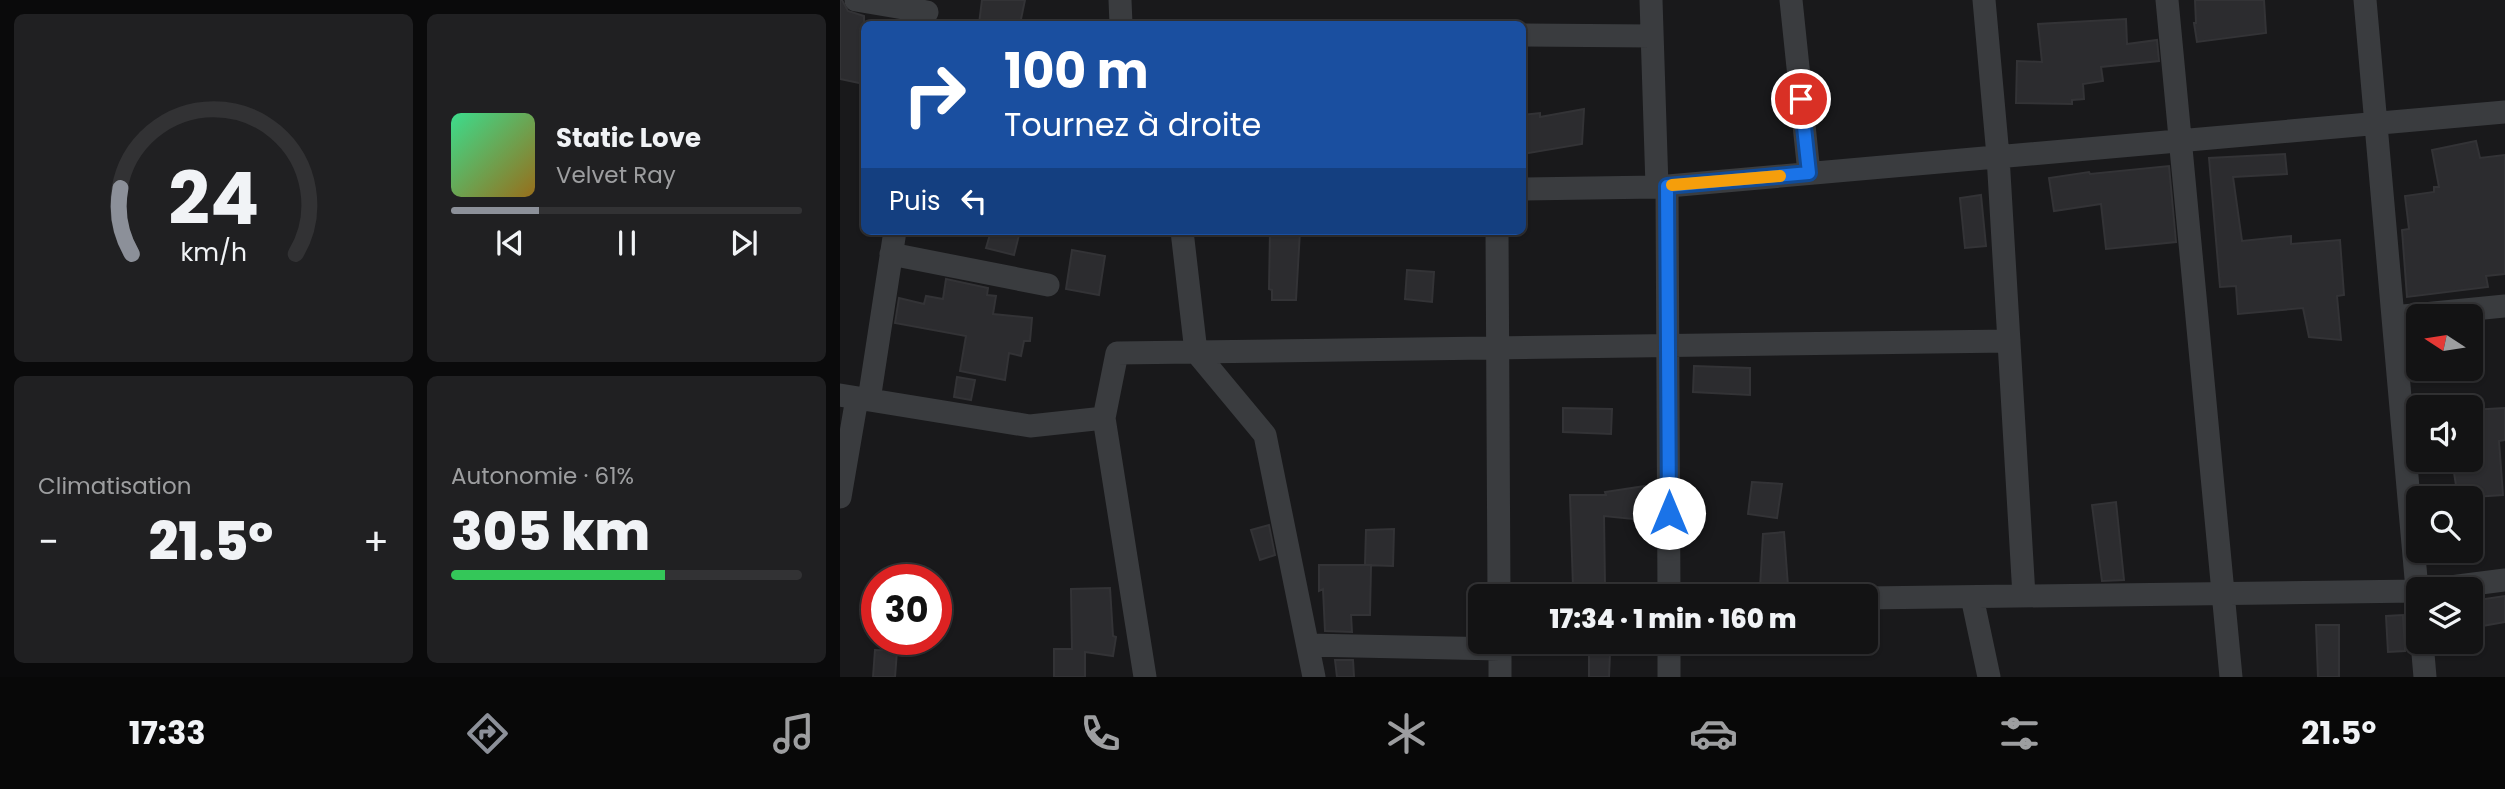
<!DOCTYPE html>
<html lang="fr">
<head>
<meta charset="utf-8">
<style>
  body { margin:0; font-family:Poppins,sans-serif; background:#202022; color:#f1f3f6; height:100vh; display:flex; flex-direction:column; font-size:26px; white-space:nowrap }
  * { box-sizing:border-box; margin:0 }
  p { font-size:23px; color:#9d9ea0 }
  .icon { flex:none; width:38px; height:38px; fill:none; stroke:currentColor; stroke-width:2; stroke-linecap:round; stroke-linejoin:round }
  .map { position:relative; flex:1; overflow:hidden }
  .drawer { display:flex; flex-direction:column; gap:14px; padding:14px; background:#0a0a0b; width:840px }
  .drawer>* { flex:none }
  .banner { position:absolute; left:21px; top:21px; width:665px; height:214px; border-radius:10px; box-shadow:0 2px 5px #0004,0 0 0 2px #323234; background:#1a4fa0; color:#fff; overflow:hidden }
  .needle { width:46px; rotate:282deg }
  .fabs { position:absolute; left:1566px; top:304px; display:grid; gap:14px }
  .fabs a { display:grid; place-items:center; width:77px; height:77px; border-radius:10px; background:#131314; box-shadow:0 2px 5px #0004,0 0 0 2px #323234; font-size:35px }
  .speed { position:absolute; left:21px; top:564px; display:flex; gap:14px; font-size:35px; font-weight:700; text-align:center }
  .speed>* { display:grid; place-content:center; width:91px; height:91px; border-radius:50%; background:#131314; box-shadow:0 2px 5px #0004,0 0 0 2px #323234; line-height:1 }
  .speed .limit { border:10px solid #d22; background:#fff; color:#111 }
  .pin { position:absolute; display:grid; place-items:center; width:60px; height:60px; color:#fff; margin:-30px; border:4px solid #fff; border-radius:50%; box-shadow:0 2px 7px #0007 }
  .me { position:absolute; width:77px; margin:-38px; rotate:0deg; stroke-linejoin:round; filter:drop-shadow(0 0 5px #0008) }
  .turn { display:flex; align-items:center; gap:24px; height:147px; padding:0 28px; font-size:32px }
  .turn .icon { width:91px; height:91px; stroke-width:2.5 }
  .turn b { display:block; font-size:49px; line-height:60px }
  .then { display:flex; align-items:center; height:66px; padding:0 28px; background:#0003; gap:14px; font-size:26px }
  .big { font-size:52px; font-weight:800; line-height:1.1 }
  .drawer .widget { flex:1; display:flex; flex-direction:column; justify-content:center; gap:10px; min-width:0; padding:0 24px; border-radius:10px; background:#202022 }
  .drawer .dial { align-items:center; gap:0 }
  .dial svg { height:182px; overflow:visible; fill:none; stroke:#323234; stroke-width:7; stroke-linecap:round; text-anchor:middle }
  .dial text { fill:#f1f3f6; stroke:none }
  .song { display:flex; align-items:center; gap:21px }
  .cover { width:84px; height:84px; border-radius:10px; background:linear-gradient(135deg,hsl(150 70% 55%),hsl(40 70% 35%)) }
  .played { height:7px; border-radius:4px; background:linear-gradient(90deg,#8c9099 25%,#323234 25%) }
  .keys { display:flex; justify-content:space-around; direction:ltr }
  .heat { display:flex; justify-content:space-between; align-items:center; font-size:38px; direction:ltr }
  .charge { height:10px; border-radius:5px; background:linear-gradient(90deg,#34c759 61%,#323234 0) }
  .drawer .tiles { flex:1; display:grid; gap:14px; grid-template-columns:repeat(2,1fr) }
  .trip { position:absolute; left:628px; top:584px; width:410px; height:70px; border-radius:10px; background:#131314; box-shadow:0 2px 5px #0004,0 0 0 2px #323234; font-weight:800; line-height:70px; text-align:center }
  .menu { display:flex; height:112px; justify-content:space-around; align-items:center; background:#080808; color:#9d9ea0 }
  .menu .icon { width:49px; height:49px }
  .menu .on { color:#8c9099 }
  .menu b { font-size:32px; color:#f1f3f6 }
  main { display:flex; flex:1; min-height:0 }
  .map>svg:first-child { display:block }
  .building { fill:#2c2c2f; stroke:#333336; stroke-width:2 }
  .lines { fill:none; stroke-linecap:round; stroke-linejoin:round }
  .minor { stroke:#3a3c3f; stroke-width:23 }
  .route-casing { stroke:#114b97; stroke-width:18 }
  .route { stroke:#1a73e8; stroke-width:12 }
  .slow { stroke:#f59e0b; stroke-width:12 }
</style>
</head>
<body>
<main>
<section class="drawer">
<div class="tiles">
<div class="widget dial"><svg viewBox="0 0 100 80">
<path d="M14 69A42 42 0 1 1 86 69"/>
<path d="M14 69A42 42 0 0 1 9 40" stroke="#8c9099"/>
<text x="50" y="56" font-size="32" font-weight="700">24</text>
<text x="50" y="72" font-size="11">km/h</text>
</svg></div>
<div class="widget">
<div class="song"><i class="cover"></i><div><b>Static Love</b><p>Velvet Ray</p></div></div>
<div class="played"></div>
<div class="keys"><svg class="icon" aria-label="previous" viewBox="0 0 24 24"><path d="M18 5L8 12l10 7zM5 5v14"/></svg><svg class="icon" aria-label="pause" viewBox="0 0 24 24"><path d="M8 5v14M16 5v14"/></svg><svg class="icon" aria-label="next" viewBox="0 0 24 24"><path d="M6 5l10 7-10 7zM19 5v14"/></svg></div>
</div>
<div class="widget"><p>Climatisation</p>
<div class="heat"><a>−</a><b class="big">21.5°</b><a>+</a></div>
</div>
<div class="widget"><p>Autonomie · 61%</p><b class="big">305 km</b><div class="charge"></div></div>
</div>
</section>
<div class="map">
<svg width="1665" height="677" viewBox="0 0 1665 677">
  <rect width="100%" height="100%" fill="#19191b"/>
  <path class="building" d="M0,0H2L8,11L24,16V84L0,79Z
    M142,0H185L180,24H139Z
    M1355,0H1424L1426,33L1357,42L1354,23H1356Z
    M1286,19L1287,44L1317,40L1319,61L1261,67L1263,81L1243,84L1244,99L1232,100V104L1176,103L1177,61L1202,62L1198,24Z
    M744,109L742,144L682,154V115L700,113V117Z
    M1636,141L1640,158L1665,155V274L1646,276L1648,287L1567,297L1562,230L1569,229L1565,196L1594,192V187H1599L1592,150Z
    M1445,154L1447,174L1393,177L1402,241L1451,236V244L1500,240L1504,295L1497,296L1501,340L1469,337L1463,308L1398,314L1396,286L1380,287L1369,158Z
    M1329,166L1336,242L1266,249L1261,204L1214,211L1209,178L1249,172L1250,174Z
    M1141,195L1146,246L1125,248L1120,198Z
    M151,231H180L174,255L146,248Z
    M430,231H460L456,300H432V290L429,289Z
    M232,250L265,256L259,295L226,289Z
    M567,270L594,272L592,302L565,299Z
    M106,279L148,288L147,295L156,296L153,314L192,318L190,341H184L181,356L169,353L165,380L120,371L126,336L55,323L59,298L84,304L86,296L103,299Z
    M854,366L910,368V395L853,392Z
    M117,377L135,380L131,400L114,397Z
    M723,408L772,409L771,434L723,432Z
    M1665,408V440L1659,441L1663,495L1618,498L1612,460H1631V410Z
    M912,482L942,484L937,518L908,514Z
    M805,486L803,520L764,516L765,587H733L730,495H766L765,492Z
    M1276,502L1284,580L1262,581L1252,505Z
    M429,525L435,555L420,560L411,530Z
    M554,529L553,566L525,565L526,530Z
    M944,532L948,586L920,588L923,534Z
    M479,565H531L530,615H511L512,632L485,631L483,589L479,591Z
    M270,588L273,636L276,637L273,656L245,652V677H214V649H232L231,589Z
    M1665,596V622L1631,628V601Z
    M1563,615L1565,651L1548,652L1546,616Z
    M1476,625H1499V677H1478Z
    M35,650L57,651L55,677H33Z
    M749,653H770L769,677H749Z
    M495,660H513L514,677H497Z"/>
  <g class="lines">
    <path class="minor" d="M16,0L87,12
      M280,0L281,24
      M811,0L817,187
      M951,0L969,173
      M1144,0L1158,156L1184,596
      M1327,0L1391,677
      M1525,0L1578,601
      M682,35L812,36
      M827,186L829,597
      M682,189L817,187L1665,112
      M342,231L356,352L425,435L474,677
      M657,231L659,597
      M51,254L208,285
      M1553,317L1665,306
      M0,395L190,426L264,418L277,353L1169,341
      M29,400L55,231
      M264,418L305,677
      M0,497L17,398
      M1587,590L1665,580
      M1132,597L1149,677
      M1026,598L1578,591
      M660,642V677
      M829,642V677
      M1582,642L1585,677
      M468,645L660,649"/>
  </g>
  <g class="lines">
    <g class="route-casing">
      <path id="route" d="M829,513L827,186L969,173L961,99"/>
    </g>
    <use href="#route" class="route"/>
    <path class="slow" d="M832,185L940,176"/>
  </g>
</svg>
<div class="fabs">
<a><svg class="needle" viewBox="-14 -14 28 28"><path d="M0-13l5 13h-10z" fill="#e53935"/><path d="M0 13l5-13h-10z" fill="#9d9ea0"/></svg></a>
<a><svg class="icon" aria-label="sound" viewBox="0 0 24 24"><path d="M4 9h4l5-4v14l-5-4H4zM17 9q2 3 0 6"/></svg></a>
<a><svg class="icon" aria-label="search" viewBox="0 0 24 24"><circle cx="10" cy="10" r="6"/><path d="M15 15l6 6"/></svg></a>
<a><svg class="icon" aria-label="layers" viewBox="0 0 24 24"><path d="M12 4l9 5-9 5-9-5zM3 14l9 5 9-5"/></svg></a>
</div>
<div class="speed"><div class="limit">30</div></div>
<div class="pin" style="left:961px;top:99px;background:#d93025"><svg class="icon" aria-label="arrive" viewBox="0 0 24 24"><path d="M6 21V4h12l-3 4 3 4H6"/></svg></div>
<svg class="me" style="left:829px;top:513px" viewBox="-20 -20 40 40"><circle r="19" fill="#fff"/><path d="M0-13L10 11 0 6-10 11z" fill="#1a73e8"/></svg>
<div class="trip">17:34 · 1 min · 160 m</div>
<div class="banner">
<div class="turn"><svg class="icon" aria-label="right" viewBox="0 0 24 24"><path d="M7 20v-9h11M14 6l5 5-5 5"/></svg><div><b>100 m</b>Tournez à droite</div></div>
<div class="then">Puis<svg class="icon" aria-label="left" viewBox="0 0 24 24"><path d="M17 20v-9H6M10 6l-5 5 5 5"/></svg></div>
</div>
</div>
</main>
<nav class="menu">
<b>17:33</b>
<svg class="icon on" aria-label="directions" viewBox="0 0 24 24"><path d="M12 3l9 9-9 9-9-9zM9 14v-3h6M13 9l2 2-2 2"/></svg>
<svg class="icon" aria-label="music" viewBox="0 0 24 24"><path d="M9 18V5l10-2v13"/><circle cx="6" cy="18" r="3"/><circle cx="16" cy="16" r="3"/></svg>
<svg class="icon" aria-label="phone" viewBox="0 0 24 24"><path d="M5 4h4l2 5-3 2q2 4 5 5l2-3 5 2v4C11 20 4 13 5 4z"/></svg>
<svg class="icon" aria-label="climate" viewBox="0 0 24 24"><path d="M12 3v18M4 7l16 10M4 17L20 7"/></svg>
<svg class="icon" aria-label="car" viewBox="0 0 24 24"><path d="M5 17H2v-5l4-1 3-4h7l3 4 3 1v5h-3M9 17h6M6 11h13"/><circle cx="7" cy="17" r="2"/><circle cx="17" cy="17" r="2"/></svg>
<svg class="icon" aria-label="filters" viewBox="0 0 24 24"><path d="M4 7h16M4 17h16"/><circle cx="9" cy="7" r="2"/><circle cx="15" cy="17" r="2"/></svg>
<b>21.5°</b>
</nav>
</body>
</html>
